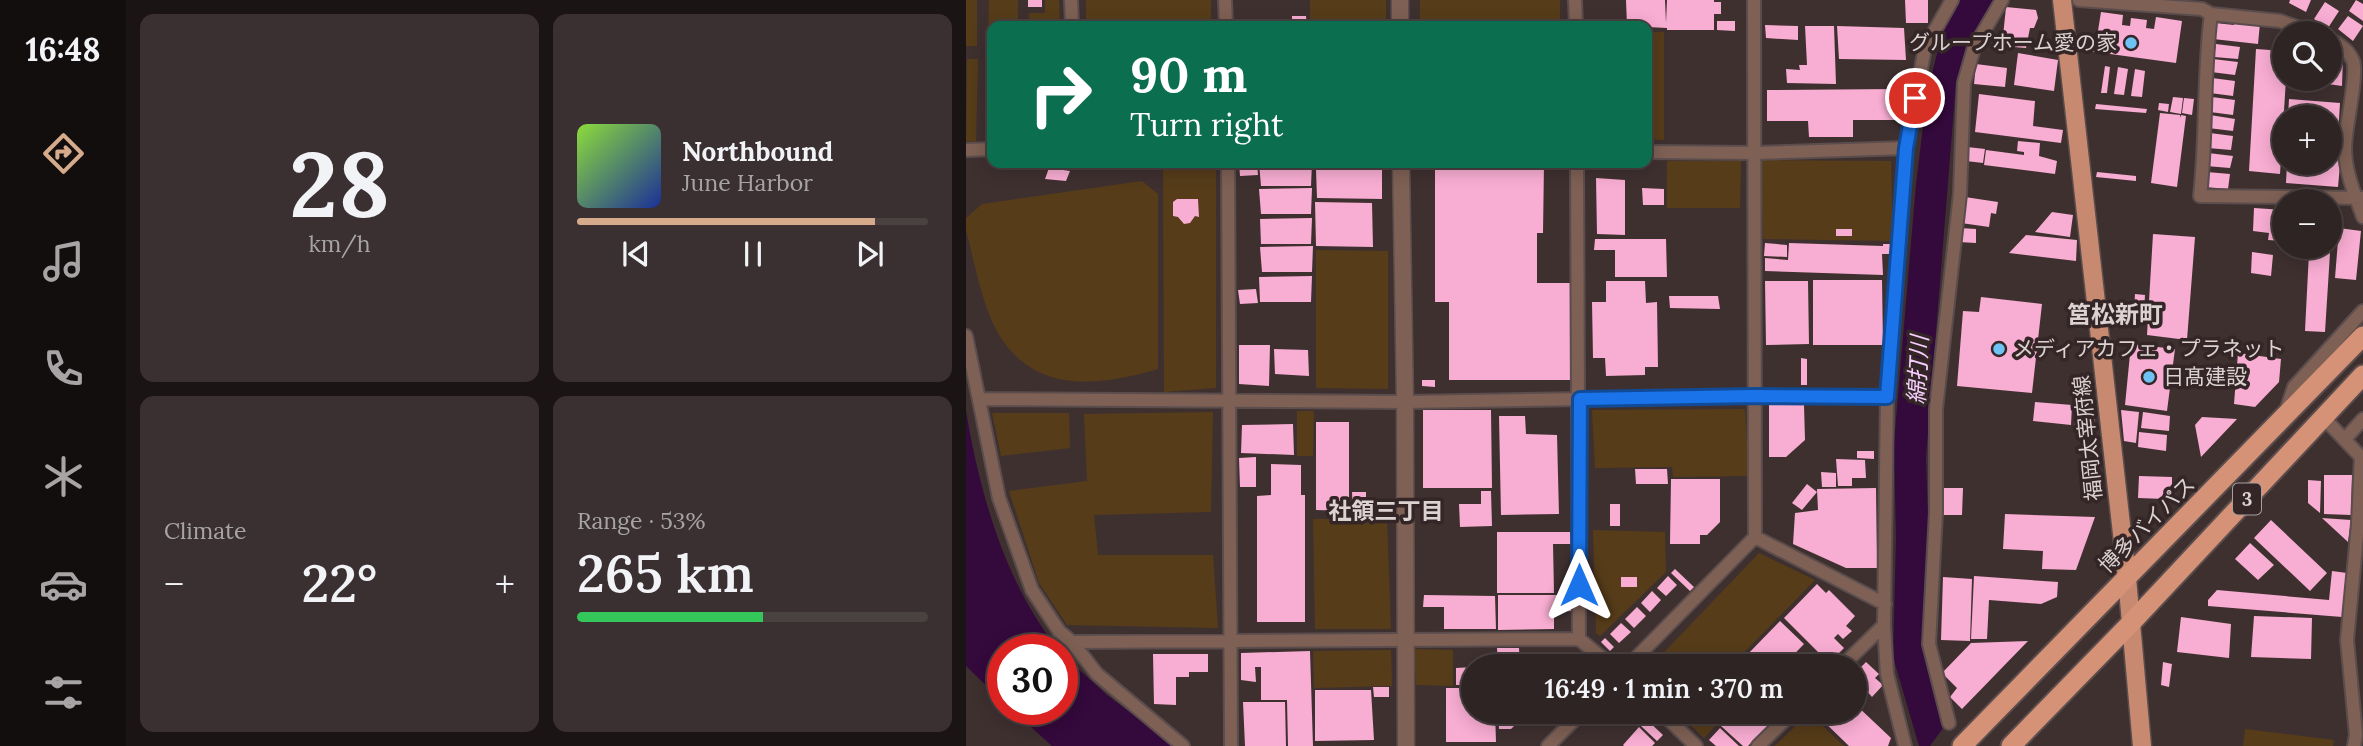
<!DOCTYPE html>
<html lang="en">
<head>
<meta charset="utf-8">
<style>
  body { margin:0; font-family:Lora,"Noto Sans JP",serif; background:#3b3031; color:#f1f3f6; height:100vh; display:flex; flex-direction:column; font-size:26px; white-space:nowrap }
  * { box-sizing:border-box; margin:0 }
  p { font-size:23px; color:#a7a4a6 }
  .icon { flex:none; width:38px; height:38px; fill:none; stroke:currentColor; stroke-width:2; stroke-linecap:round; stroke-linejoin:round }
  .map { position:relative; flex:1; overflow:hidden }
  .sheet { display:flex; flex-direction:column; gap:14px; padding:14px; background:#1a1414; width:840px }
  .sheet>* { flex:none }
  .banner { position:absolute; left:21px; top:21px; width:665px; height:147px; border-radius:14px; box-shadow:0 4px 18px #0003,0 0 0 2px #4a4141; background:#0b6e4f; color:#fff; overflow:hidden }
  .buttons { position:absolute; left:1306px; top:21px; display:grid; gap:14px }
  .buttons a { display:grid; place-items:center; width:70px; height:70px; border-radius:50%; background:#2f2424; box-shadow:0 4px 18px #0003,0 0 0 2px #4a4141; font-size:35px }
  .speed { position:absolute; left:21px; top:634px; display:flex; gap:14px; font-size:35px; font-weight:700; text-align:center }
  .speed>* { display:grid; place-content:center; width:91px; height:91px; border-radius:50%; background:#2f2424; box-shadow:0 4px 18px #0003,0 0 0 2px #4a4141; line-height:1 }
  .speed .limit { border:10px solid #d22; background:#fff; color:#111 }
  .pin { position:absolute; display:grid; place-items:center; width:60px; height:60px; color:#fff; margin:-30px; border:4px solid #fff; border-radius:50%; box-shadow:0 2px 7px #0007 }
  .me { position:absolute; width:77px; margin:-38px; rotate:0deg; stroke-linejoin:round; filter:drop-shadow(0 0 5px #0008) }
  .turn { display:flex; align-items:center; gap:24px; height:147px; padding:0 28px; font-size:32px }
  .turn .icon { width:91px; height:91px; stroke-width:2.5 }
  .turn b { display:block; font-size:49px; line-height:60px }
  .big { font-size:52px; font-weight:600; line-height:1.1 }
  .sheet .widget { flex:1; display:flex; flex-direction:column; justify-content:center; gap:10px; min-width:0; padding:0 24px; border-radius:14px; background:#3b3031 }
  .sheet .dial { align-items:center; gap:0 }
  .dial b { font-size:91px; line-height:1 }
  .song { display:flex; align-items:center; gap:21px }
  .cover { width:84px; height:84px; border-radius:10px; background:linear-gradient(135deg,hsl(90 70% 55%),hsl(230 70% 35%)) }
  .played { height:7px; border-radius:4px; background:linear-gradient(90deg,#d6ab8b 85%,#4a4141 85%) }
  .keys { display:flex; justify-content:space-around; direction:ltr }
  .heat { display:flex; justify-content:space-between; align-items:center; font-size:38px; direction:ltr }
  .charge { height:10px; border-radius:5px; background:linear-gradient(90deg,#34c759 53%,#4a4141 0) }
  .sheet .tiles { flex:1; display:grid; gap:14px; grid-template-columns:repeat(2,1fr) }
  .trip { position:absolute; left:495px; top:654px; width:406px; height:70px; border-radius:35px; background:#2f2424; box-shadow:0 4px 18px #0003,0 0 0 2px #4a4141; font-weight:600; line-height:70px; text-align:center }
  main { display:flex; flex:1; min-height:0 }
  .tabs { display:flex; flex-direction:column; width:126px; justify-content:space-around; align-items:center; background:#130e0e; color:#a7a4a6 }
  .tabs .icon { width:49px; height:49px }
  .tabs .selected { color:#d6ab8b }
  .tabs b { font-size:32px; color:#f1f3f6 }
  .map>svg:first-child { display:block }
  .green { fill:#563c19 }
  .water { fill:#34093c }
  .building { fill:#f8add2 }
  .lines { fill:none; stroke-linecap:round; stroke-linejoin:round }
  .minor-casing { stroke:#5b4d4d; stroke-width:16 }
  .tertiary-casing { stroke:#5b4d4d; stroke-width:19 }
  .primary-casing { stroke:#5b4d4d; stroke-width:21 }
  .trunk-casing { stroke:#5b4d4d; stroke-width:23 }
  .minor { stroke:#7e6054; stroke-width:12 }
  .tertiary { stroke:#7e6054; stroke-width:16 }
  .primary { stroke:#c78a70; stroke-width:18 }
  .trunk { stroke:#d59276; stroke-width:19 }
  .route-casing { stroke:#114b97; stroke-width:18 }
  .route { stroke:#1a73e8; stroke-width:12 }
  .poi-dot { fill:#6fc2f4; stroke:#342626; stroke-width:2.5 }
  .labels { text-anchor:middle; stroke-width:7; stroke-linejoin:round; paint-order:stroke }
  .shield { fill:#342626; stroke:#aa9e9e; stroke-width:2 }
  .shield-label { font-size:19px; font-weight:bold; fill:#dcd2d2 }
  .poi-label { font-size:21px; fill:#dcd2d2; stroke:#342626; text-anchor:start }
  .street-label { font-size:21px; fill:#dcd2d2; stroke:#342626 }
  .water-label { font-size:23px; font-style:italic; fill:#f5cefd; stroke:#342626 }
  .neighbourhood-label { font-size:23px; font-weight:bold; fill:#dcd2d2; stroke:#342626 }
  .quarter-label { font-size:24px; font-weight:bold; fill:#dcd2d2; stroke:#342626 }
</style>
</head>
<body>
<main>
<nav class="tabs">
<b>16:48</b>
<svg class="icon selected" aria-label="directions" viewBox="0 0 24 24"><path d="M12 3l9 9-9 9-9-9zM9 14v-3h6M13 9l2 2-2 2"/></svg>
<svg class="icon" aria-label="music" viewBox="0 0 24 24"><path d="M9 18V5l10-2v13"/><circle cx="6" cy="18" r="3"/><circle cx="16" cy="16" r="3"/></svg>
<svg class="icon" aria-label="phone" viewBox="0 0 24 24"><path d="M5 4h4l2 5-3 2q2 4 5 5l2-3 5 2v4C11 20 4 13 5 4z"/></svg>
<svg class="icon" aria-label="climate" viewBox="0 0 24 24"><path d="M12 3v18M4 7l16 10M4 17L20 7"/></svg>
<svg class="icon" aria-label="car" viewBox="0 0 24 24"><path d="M5 17H2v-5l4-1 3-4h7l3 4 3 1v5h-3M9 17h6M6 11h13"/><circle cx="7" cy="17" r="2"/><circle cx="17" cy="17" r="2"/></svg>
<svg class="icon" aria-label="filters" viewBox="0 0 24 24"><path d="M4 7h16M4 17h16"/><circle cx="9" cy="7" r="2"/><circle cx="15" cy="17" r="2"/></svg>
</nav>
<section class="sheet">
<div class="tiles">
<div class="widget dial"><b>28</b><p>km/h</p></div>
<div class="widget">
<div class="song"><i class="cover"></i><div><b>Northbound</b><p>June Harbor</p></div></div>
<div class="played"></div>
<div class="keys"><svg class="icon" aria-label="previous" viewBox="0 0 24 24"><path d="M18 5L8 12l10 7zM5 5v14"/></svg><svg class="icon" aria-label="pause" viewBox="0 0 24 24"><path d="M8 5v14M16 5v14"/></svg><svg class="icon" aria-label="next" viewBox="0 0 24 24"><path d="M6 5l10 7-10 7zM19 5v14"/></svg></div>
</div>
<div class="widget"><p>Climate</p>
<div class="heat"><a>−</a><b class="big">22°</b><a>+</a></div>
</div>
<div class="widget"><p>Range · 53%</p><b class="big">265 km</b><div class="charge"></div></div>
</div>
</section>
<div class="map">
<svg width="1397" height="746" viewBox="0 0 1397 746">
  <rect width="100%" height="100%" fill="#3f3030"/>
  <path class="green" d="M0,0H11V46H0Z
    M23,0H52V26H26V45H22Z
    M79,0H93L94,26H63V13H79Z
    M120,0H245V26H120Z
    M344,0H420V26H344Z
    M454,0H594V26H454Z
    M681,32H698V140L681,139Z
    M1,59H12L10,142L0,141Z
    M23,60H26V142H22Z
    M795,160L925,161L927,241L797,239Z
    M701,161H775L774,208H701Z
    M197,169H250V388L198,392Z
    M176,181L192,194V369C134,386 68,395 32,333C15,303 9,263 0,230V218L16,204Z
    M350,250L422,251V389L350,388Z
    M779,409L783,476L707,477L706,467L629,468L626,410Z
    M331,411H348L347,456H331Z
    M247,412L245,512L128,515L132,555H247L252,628L101,625L73,583L43,491L121,481L118,414Z
    M26,413H103L104,448L35,456Z
    M347,519H421L425,629H349Z
    M627,530L699,532L700,572L634,636L630,633Z
    M793,553L849,580L764,667H684Z
    M448,649L487,650V686L450,685Z
    M425,650L426,686L348,688L347,651Z
    M711,712H762L738,738Z
    M843,713L878,746H809Z
    M1279,729L1368,740L1367,746H1277Z"/>
  <path class="water" d="M994,0H1029L1003,45L990,83L960,457L963,548L960,653L980,724L964,746H953L927,657L930,538L928,443L950,184L961,93L977,30Z
    M0,411C14,494 39,583 92,649H37V702L0,666Z
    M96,654L141,695L209,746H86L45,709H96Z"/>
  <path class="building" d="M62,0H76V7H62Z
    M660,0H699L700,23L701,0H748V2H755V14H748V30H701V28L661,26Z
    M939,0H962V23H940Z
    M1324,0H1345L1340,12L1323,3Z
    M1390,0L1397,4V21L1383,11Z
    M1359,2L1373,11L1362,28L1348,19Z
    M1040,7L1070,10L1072,18L1068,28H1064L1060,48L1036,46Z
    M1135,12L1157,15L1156,25L1164,26L1165,18L1181,20L1180,28L1188,29L1190,17L1216,21L1210,63L1115,50L1117,35L1131,37Z
    M326,16H340L341,26H326Z
    M1382,16L1397,26L1387,41L1372,29Z
    M751,21H769V31L751,30Z
    M1268,21L1294,23L1292,44L1247,39L1249,23L1268,25Z
    M799,25L832,26V40L800,38Z
    M839,26H868L870,84L821,83L820,69L834,70L833,65H841Z
    M871,26L938,28L940,60L873,59Z
    M1250,44L1274,47L1272,59L1248,57Z
    M1290,49L1318,51V79H1320L1314,174L1283,171Z
    M1363,49L1375,53L1377,56L1376,86L1362,84Z
    M1052,53L1092,60L1088,91L1048,85Z
    M1247,59L1272,62L1269,75L1245,72Z
    M1010,64L1041,68L1039,87L1008,84Z
    M1139,66L1144,67L1141,93H1135Z
    M1152,67L1162,69L1158,95L1148,94Z
    M1169,69L1179,71L1176,97L1165,96Z
    M1246,78L1269,81L1267,96L1244,93Z
    M930,89L931,120H887V137H843L842,121H801V90Z
    M1013,94L1069,101L1067,126L1097,130L1095,143L1009,132Z
    M1207,97L1217,98L1215,114L1204,112Z
    M1246,97L1269,100L1267,115L1244,112Z
    M1218,98L1228,99L1226,115L1216,113Z
    M1323,99L1374,103L1372,136L1363,135V117H1322Z
    M1193,103L1203,104L1202,112L1192,110Z
    M1130,104L1181,109L1180,113L1129,109Z
    M1194,113L1214,115L1215,118V115L1220,116L1211,187L1185,183Z
    M1244,115L1269,119L1267,131L1242,128Z
    M1244,133L1267,136L1265,150L1242,148Z
    M1052,141L1074,143L1073,156L1091,161L1089,174L1018,165L1020,150L1058,155V152L1051,151Z
    M1001,147L1019,149L1017,163L1000,161Z
    M1363,152L1375,153L1372,187L1320,183L1321,163H1363Z
    M1242,153L1267,156L1264,168L1240,166Z
    M273,163H291L292,175L274,176Z
    M293,163H346L345,186H295Z
    M469,163H578L577,233H571V283H604V380H483V302H469Z
    M83,168L104,171L100,181L79,179Z
    M416,169V199L351,198L350,170Z
    M1131,172L1170,176V181L1130,177Z
    M1241,172L1264,174L1262,189L1239,187Z
    M630,178L659,180V235L631,234Z
    M346,188L345,214H295L293,189Z
    M676,188L698,189V205H677Z
    M999,197L1032,202L1030,214L1025,213L1023,227L995,223Z
    M211,199H232L233,217L229,216L224,223L218,224L212,217L207,216V202Z
    M349,202L406,203L407,247L350,246Z
    M1288,208L1318,210L1316,241L1302,240L1303,233L1287,231Z
    M1086,212L1107,215L1104,237L1069,232Z
    M346,218L345,244H295L294,219Z
    M994,228L1010,229V243L993,242Z
    M1373,228L1395,231L1390,280L1369,278Z
    M870,229H886V236H870Z
    M1187,234L1229,237L1221,340L1181,335Z
    M1060,235L1111,240L1110,261L1043,253Z
    M629,239H700L701,277H649V250H628Z
    M799,243L821,245V257L798,256Z
    M823,243L917,246V244H925V254H916L917,275L799,271V258L822,260Z
    M347,246L346,272H296L294,247Z
    M1286,252L1307,255L1305,276L1285,273Z
    M1343,252L1364,253L1359,332L1339,331Z
    M346,276L345,302H294L293,277Z
    M847,280H916L917,345H847Z
    M640,281H679L680,303L691,302L692,367H679V375L640,376L639,358H627L626,302H640Z
    M799,281H842L843,344L800,345Z
    M290,289L292,303L274,304L272,290Z
    M1169,294L1179,295L1178,313L1168,312Z
    M703,296H752L754,309L704,308Z
    M1015,297L1076,304L1066,393L991,386L997,311L1013,312Z
    M1165,344L1209,349L1201,411L1159,405Z
    M273,345H304L303,386L273,384Z
    M308,349L342,350L343,376L309,374Z
    M1272,353L1315,359L1313,382L1289,407L1268,404Z
    M835,358L841,359V385H835Z
    M456,380H469V387L456,386Z
    M1069,402L1106,405L1105,425L1067,421Z
    M803,405H838L839,440L820,457H803Z
    M1109,405L1130,407L1128,433L1108,431Z
    M457,410H525L526,488H457Z
    M1155,410L1173,412L1170,443L1158,441Z
    M1177,412L1204,416L1203,431L1175,428Z
    M533,416H559L560,434L591,435L593,514L535,515Z
    M1236,417L1271,419L1235,457L1229,425Z
    M350,422H383V511L350,510Z
    M327,424L328,455L275,453L276,425Z
    M1173,432L1201,435L1200,451L1172,447Z
    M891,451H908V459L891,458Z
    M290,457V487H274L273,458Z
    M870,459L899,460L900,478H886V486H872Z
    M305,464L335,465V495H339V622H291V496L305,495Z
    M669,469H701L702,484H670Z
    M855,472L870,473V487H856Z
    M1358,475H1386L1385,515L1358,514Z
    M1173,476L1206,477V491L1199,499L1172,498Z
    M705,479H754V522L741,535H734V544H704Z
    M1342,480L1355,481L1354,513L1342,503Z
    M841,484L851,492L836,510L826,503Z
    M910,488L911,568H880L827,544L829,513L852,510L851,489Z
    M973,488H997L996,515H972Z
    M515,491H525L526,526L494,527L493,504H515Z
    M386,492H400V512H387Z
    M644,504H654V526H644Z
    M1039,514L1129,517L1110,570L1076,569L1077,551L1037,549Z
    M1356,518L1385,520L1382,542Z
    M1305,520L1361,573L1344,591L1288,538Z
    M531,532H604L605,544H587L588,593H531Z
    M1284,543L1308,565L1292,580L1269,559Z
    M709,569L728,587L724,591L705,573Z
    M1366,571L1381,573L1376,617L1242,606V600L1251,590L1363,600Z
    M702,576L711,585L700,596L691,588Z
    M1008,576L1092,582L1091,597L1075,604L1023,600L1021,639H1005Z
    M655,577H671V587H655Z
    M977,577L1006,579L1004,641L975,640Z
    M851,584L860,593L863,590L889,616L880,626L886,631L877,639L872,634L868,638L878,648L863,663L818,618Z
    M686,591L695,600L684,612L675,603Z
    M458,595L529,596L530,629H478V607H457Z
    M532,595H606V611L588,612V629L532,630Z
    M671,607L680,616L668,628L659,619Z
    M1288,616L1346,618L1345,659L1285,657Z
    M1215,617L1265,624L1263,658L1211,652Z
    M814,621L838,644L816,667H787L778,658Z
    M655,623L665,632L653,643L644,634Z
    M639,638L648,647L644,651L635,642Z
    M1062,641L996,709L984,697L991,688L976,673L1005,643Z
    M531,648H553L554,667H532Z
    M344,651L347,746H322L321,700H295V667H289L290,682L275,680V653Z
    M187,654H242V672H223V677H210V705L188,704Z
    M900,662L913,674L909,678L917,685L906,697L899,689L889,699V673Z
    M1197,662L1206,664L1203,687L1195,685Z
    M508,667V685H490V668Z
    M407,687H423V697H408Z
    M480,688H508V712H529L530,742H480Z
    M349,690H405L408,740L349,741Z
    M277,702H319L320,746H279Z
    M889,704L925,738L922,746H883L848,712H889Z
    M532,712H555L556,718L545,729H533Z
    M564,712H583L573,722Z
    M659,712H672L680,719L674,725Z
    M769,712H798L807,720L782,746H777L755,726Z
    M681,720L697,735L691,741L675,726Z
    M673,727L689,743L686,746H658L657,745Z
    M754,728L773,746H750L743,740Z"/>
  <g class="lines">
    <g class="minor-casing">
      <path id="minor" d="M105,0L106,26
        M259,0L260,26
        M609,0L610,26
        M1113,0L1236,9L1245,14L1314,21L1348,33
        M1245,14C1237,75 1241,135 1234,196L1397,198
        M1363,39C1373,44 1383,50 1387,61C1392,77 1379,127 1379,148C1379,172 1389,195 1397,217
        M0,150L26,149
        M681,152L789,153L940,148
        M262,163L265,746
        M611,163L613,639L647,667
        M0,336L33,498L66,590L93,631L106,642L131,674L217,746
        M14,399L439,402L789,396L921,397
        M1320,411L1328,387L1397,311
        M1357,417L1395,457L1392,524L1381,640L1390,735L1388,746
        M1379,439L1397,419
        M789,537L919,604
        M106,642L613,639
        M661,667L789,537L788,0
        M875,667L918,625
        M695,712L730,746
        M983,723L963,644L970,512V409L994,194L998,83L1008,48L1036,0
        M582,746L616,712
        M792,746L827,712
        M939,746L921,674L918,625L921,397L940,148L959,48L986,0"/>
    </g>
    <g class="tertiary-casing">
      <path id="tertiary" d="M434,0V26
        M435,163L439,402L440,746"/>
    </g>
    <g class="primary-casing">
      <path id="primary" d="M1096,0L1161,578L1176,746"/>
    </g>
    <g class="trunk-casing">
      <path id="trunk" d="M996,746L1397,336
        M1045,746L1165,623L1397,375"/>
    </g>
    <use href="#minor" class="minor"/>
    <use href="#tertiary" class="tertiary"/>
    <use href="#primary" class="primary"/>
    <use href="#trunk" class="trunk"/>
  </g>
  <g class="lines">
    <g class="route-casing">
      <path id="route" d="M613,585L614,399L789,396L921,397L940,148L949,98"/>
    </g>
    <use href="#route" class="route"/>
  </g>
  <g class="poi-dot">
    <circle cx="1165" cy="43" r="7"/>
    <circle cx="1033" cy="349" r="7"/>
    <circle cx="1183" cy="377" r="7"/>
  </g>
  <g class="labels">
    <rect class="shield" x="1267" y="483.5" width="28" height="31" rx="5"/>
    <g class="shield-label">
      <text x="1281" y="506">3</text>
    </g>
    <g class="poi-label">
      <text x="1151" y="50" text-anchor="end">グループホーム愛の家</text>
      <text x="1047" y="356">メディアカフェ・プラネット</text>
      <text x="1197" y="384">日髙建設</text>
    </g>
    <g class="street-label">
      <text transform="translate(1122 438) rotate(-96)" y="7">福岡太宰府線</text>
      <text transform="translate(1181 525) rotate(-45)" y="7">博多バイパス</text>
    </g>
    <g class="water-label">
      <text transform="translate(952 370) rotate(-87)" y="8">綿打川</text>
    </g>
    <g class="neighbourhood-label">
      <text x="420" y="519">社領三丁目</text>
    </g>
    <g class="quarter-label">
      <text x="1149" y="323">筥松新町</text>
    </g>
  </g>
</svg>
<div class="buttons">
<a><svg class="icon" aria-label="search" viewBox="0 0 24 24"><circle cx="10" cy="10" r="6"/><path d="M15 15l6 6"/></svg></a>
<a>+</a>
<a>−</a>
</div>
<div class="speed"><div class="limit">30</div></div>
<div class="pin" style="left:949px;top:98px;background:#d93025"><svg class="icon" aria-label="arrive" viewBox="0 0 24 24"><path d="M6 21V4h12l-3 4 3 4H6"/></svg></div>
<svg class="me" style="left:613px;top:585px" viewBox="-20 -20 40 40"><path d="M0-17L14 15 0 8-14 15z" fill="#1a73e8" stroke="#fff" stroke-width="4"/></svg>
<div class="trip">16:49 · 1 min · 370 m</div>
<div class="banner">
<div class="turn"><svg class="icon" aria-label="right" viewBox="0 0 24 24"><path d="M7 20v-9h11M14 6l5 5-5 5"/></svg><div><b>90 m</b>Turn right</div></div>
</div>
</div>
</main>
</body>
</html>
